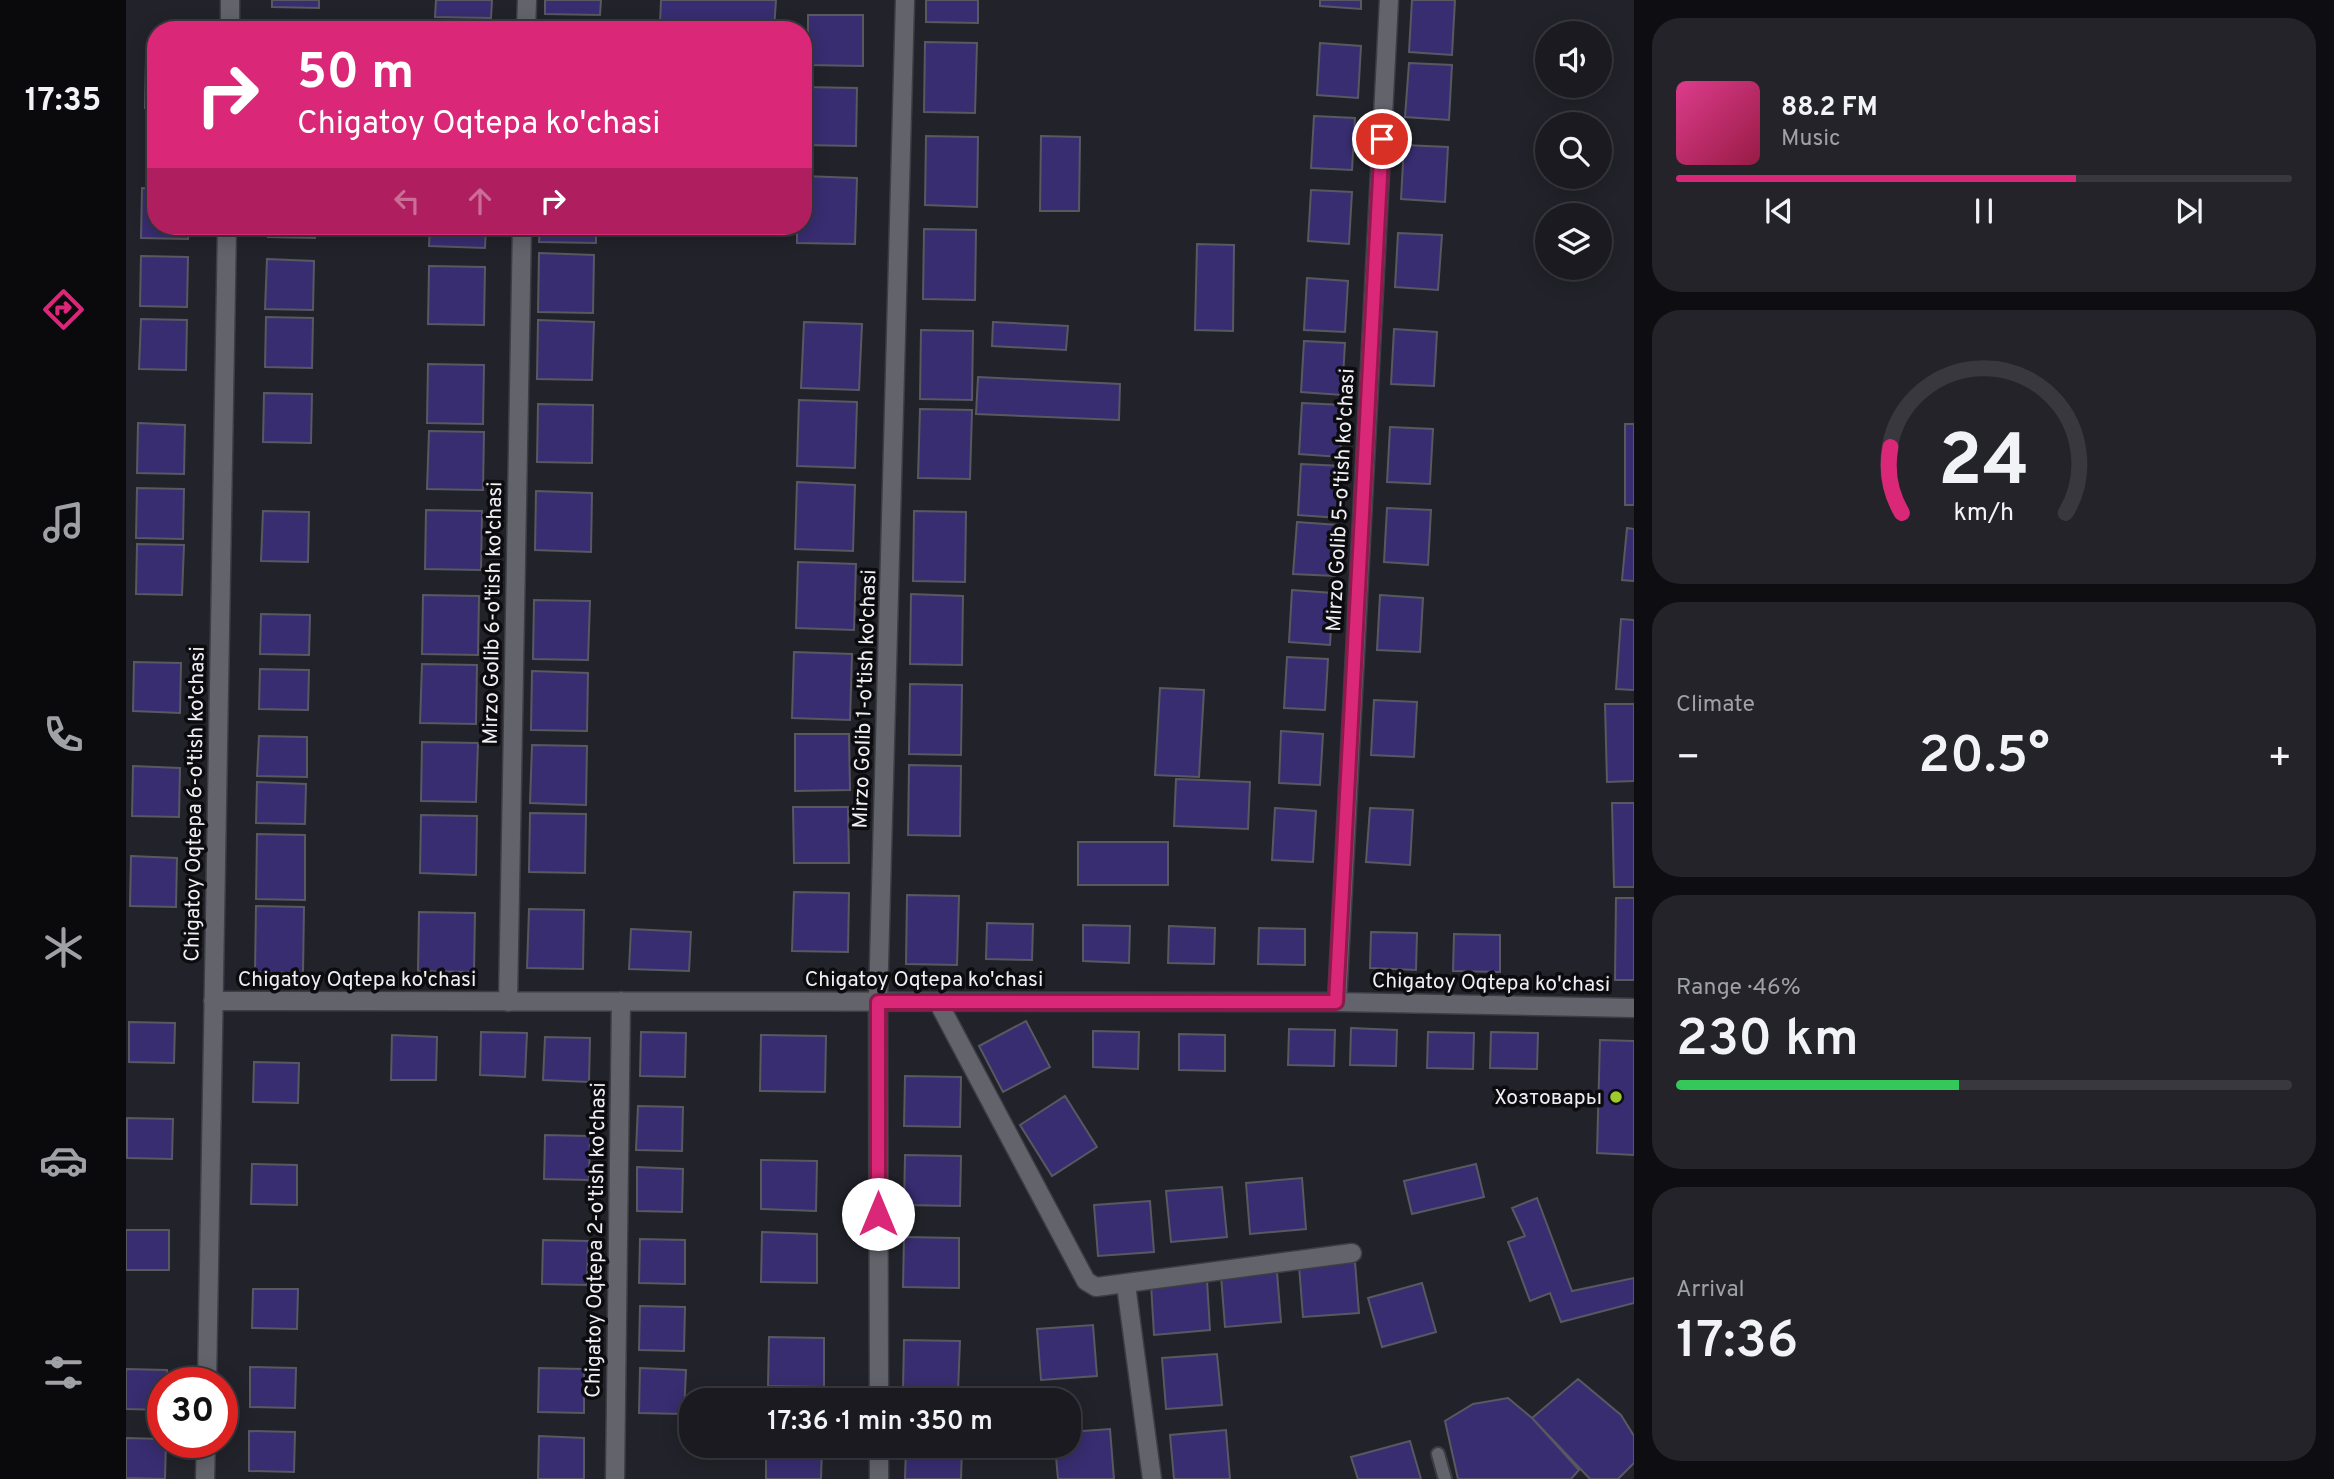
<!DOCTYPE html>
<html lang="en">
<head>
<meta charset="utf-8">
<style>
  body { margin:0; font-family:Overpass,sans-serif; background:#232329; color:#f1f3f6; height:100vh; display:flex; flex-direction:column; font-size:26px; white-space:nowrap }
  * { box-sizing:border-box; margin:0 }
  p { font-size:23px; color:#9fa1a5 }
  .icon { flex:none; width:38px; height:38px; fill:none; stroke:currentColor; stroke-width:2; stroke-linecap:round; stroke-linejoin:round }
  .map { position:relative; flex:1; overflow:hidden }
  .panel { display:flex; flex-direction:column; gap:18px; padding:18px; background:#0e0e12; width:700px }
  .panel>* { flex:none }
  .top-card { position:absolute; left:21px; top:21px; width:665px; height:214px; border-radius:28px; box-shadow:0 4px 18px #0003,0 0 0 2px #38383e; background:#db2777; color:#fff; overflow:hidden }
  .buttons { position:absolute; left:1409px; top:21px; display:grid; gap:14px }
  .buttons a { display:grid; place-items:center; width:77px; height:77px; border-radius:50%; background:#1a1a20; box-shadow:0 4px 18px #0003,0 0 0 2px #38383e; font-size:35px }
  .speed { position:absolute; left:21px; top:1367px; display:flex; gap:14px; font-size:35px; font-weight:700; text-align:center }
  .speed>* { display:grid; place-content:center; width:91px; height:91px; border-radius:50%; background:#1a1a20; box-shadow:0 4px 18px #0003,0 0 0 2px #38383e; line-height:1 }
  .speed .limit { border:10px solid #d22; background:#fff; color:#111 }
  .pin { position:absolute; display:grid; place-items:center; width:60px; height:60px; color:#fff; margin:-30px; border:4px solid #fff; border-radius:50%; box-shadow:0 2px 7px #0007 }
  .me { position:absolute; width:77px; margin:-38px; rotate:0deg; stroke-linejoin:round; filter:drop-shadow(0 0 5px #0008) }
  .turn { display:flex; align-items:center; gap:24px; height:147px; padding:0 35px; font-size:32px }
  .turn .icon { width:91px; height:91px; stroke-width:2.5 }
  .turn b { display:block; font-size:49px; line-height:60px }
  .lanes { display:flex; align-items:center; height:66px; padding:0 35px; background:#0003; justify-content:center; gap:35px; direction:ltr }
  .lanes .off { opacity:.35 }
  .big { font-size:52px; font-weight:600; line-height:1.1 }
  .panel .card { flex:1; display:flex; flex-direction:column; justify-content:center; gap:10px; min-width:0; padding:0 24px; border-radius:28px; background:#232329 }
  .panel .dial { align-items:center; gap:0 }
  .dial svg { height:182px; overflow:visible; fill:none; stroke:#38383e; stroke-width:7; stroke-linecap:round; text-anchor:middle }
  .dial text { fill:#f1f3f6; stroke:none }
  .song { display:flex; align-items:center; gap:21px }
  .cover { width:84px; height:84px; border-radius:10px; background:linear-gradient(135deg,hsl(330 70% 55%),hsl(340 70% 35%)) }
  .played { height:7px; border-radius:4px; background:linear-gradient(90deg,#db2777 65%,#38383e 65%) }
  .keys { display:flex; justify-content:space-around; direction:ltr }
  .heat { display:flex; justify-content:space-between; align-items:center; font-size:38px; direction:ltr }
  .charge { height:10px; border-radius:5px; background:linear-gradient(90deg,#34c759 46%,#38383e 0) }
  .trip { position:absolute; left:553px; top:1388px; width:402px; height:70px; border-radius:28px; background:#1a1a20; box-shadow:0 4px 18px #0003,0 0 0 2px #38383e; font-weight:600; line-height:70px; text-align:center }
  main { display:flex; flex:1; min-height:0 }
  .tabs { display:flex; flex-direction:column; width:126px; justify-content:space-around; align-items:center; background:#0a0a0d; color:#9fa1a5 }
  .tabs .icon { width:49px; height:49px }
  .tabs .on { color:#db2777 }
  .tabs b { font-size:32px; color:#f1f3f6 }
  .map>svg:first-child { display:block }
  .building { fill:#382d70; stroke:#585861; stroke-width:2 }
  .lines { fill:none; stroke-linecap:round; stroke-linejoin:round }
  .service-casing { stroke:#3d3d44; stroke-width:16 }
  .minor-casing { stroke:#3d3d44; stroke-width:21 }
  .service { stroke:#63636c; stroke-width:12 }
  .minor { stroke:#63636c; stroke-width:18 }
  .route-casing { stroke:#8e194d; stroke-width:18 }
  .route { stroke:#db2777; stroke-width:12 }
  .poi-dot { fill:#9fca2d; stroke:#0c0c0f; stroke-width:2.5 }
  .labels { text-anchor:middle; stroke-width:7; stroke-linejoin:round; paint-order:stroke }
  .street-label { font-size:21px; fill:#eeeef4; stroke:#0c0c0f }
  .poi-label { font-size:21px; fill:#eeeef4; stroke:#0c0c0f; text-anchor:end }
</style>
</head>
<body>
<main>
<nav class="tabs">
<b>17:35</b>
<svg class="icon on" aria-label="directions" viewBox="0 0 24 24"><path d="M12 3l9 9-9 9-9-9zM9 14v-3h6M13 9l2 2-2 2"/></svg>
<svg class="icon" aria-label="music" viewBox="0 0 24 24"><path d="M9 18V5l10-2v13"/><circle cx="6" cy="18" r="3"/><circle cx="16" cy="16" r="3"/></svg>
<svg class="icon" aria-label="phone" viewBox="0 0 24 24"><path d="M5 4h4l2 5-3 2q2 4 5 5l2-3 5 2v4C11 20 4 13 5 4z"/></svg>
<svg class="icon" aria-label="climate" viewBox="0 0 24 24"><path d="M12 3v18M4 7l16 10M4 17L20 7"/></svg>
<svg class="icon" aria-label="car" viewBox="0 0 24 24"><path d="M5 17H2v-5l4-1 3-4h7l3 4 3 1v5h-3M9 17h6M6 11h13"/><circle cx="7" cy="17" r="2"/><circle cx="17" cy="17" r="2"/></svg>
<svg class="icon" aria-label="filters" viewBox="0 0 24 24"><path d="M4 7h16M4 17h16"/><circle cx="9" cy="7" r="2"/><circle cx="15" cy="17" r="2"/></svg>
</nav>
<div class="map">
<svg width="1508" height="1479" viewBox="0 0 1508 1479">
  <rect width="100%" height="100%" fill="#22222a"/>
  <path class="building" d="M146,0H193V8L146,7Z
    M310,0H366L365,18L309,17Z
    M419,0H475L474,15L419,14Z
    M535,0H650L648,30L534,24Z
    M800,0H852V23L800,22Z
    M1194,0H1235V9L1194,6Z
    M1286,0H1329L1326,55L1283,52Z
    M682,15H737V66L682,65Z
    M419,20L474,21V30H419Z
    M799,42L851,43L849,113L798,112Z
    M1194,43L1235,46L1232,98L1191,95Z
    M20,58H30V108H19Z
    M1283,63L1326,65L1323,120L1279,117Z
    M677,87L731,88L730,146L677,145Z
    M1188,116L1229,118L1226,170L1185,168Z
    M800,136L852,137L851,207L799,205Z
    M915,136L954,137L953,211H914Z
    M1278,145L1322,147L1319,202L1275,199Z
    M677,176L731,178L729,244L671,243V226H677Z
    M16,188L30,189V226H63L62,239L15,238Z
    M1185,190L1226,192L1223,244L1182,241Z
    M142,226H189V238L142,237Z
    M304,226H360L359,248L303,246Z
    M414,226H470V243L413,242Z
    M798,229L850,230L849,300L797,299Z
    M1272,233L1316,235L1312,290L1269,287Z
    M1071,244L1108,245L1107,331L1069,330Z
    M413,253L468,255L467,313L412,312Z
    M15,256L62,257L61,307L14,306Z
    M141,259L188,261L187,310L139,309Z
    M303,266L359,267L358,325L302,324Z
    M1181,278L1222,281L1219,332L1178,330Z
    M140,317L187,318L186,368L139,367Z
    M15,319L61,320L60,370L13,369Z
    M412,320L468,322L466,380L411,379Z
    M678,322L736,324L733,390L675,388Z
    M867,322L942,326L940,350L866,346Z
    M1268,329L1311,332L1308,386L1265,384Z
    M795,330L847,331L846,400L794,399Z
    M1178,341L1219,343L1216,395L1175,392Z
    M302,364L358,365L357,424L301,423Z
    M852,377L994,384L993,420L850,414Z
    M138,393L186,394L185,443L137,442Z
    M673,400L731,402L729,468L671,466Z
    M1176,403L1217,405L1214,457L1173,454Z
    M412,404L467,405L466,463L411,462Z
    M794,409L846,410L844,479L792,478Z
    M12,423L59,425L58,474L11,473Z
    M1499,424H1508V505H1499Z
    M1264,427L1307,429L1304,484L1261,482Z
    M303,431L358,432L357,490L301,489Z
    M1175,464L1216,466L1213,518L1172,515Z
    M671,482L729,485L727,551L669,549Z
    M11,488L58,489L57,539L10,538Z
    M410,491L466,493L465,552L409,550Z
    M1261,508L1305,510L1302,565L1258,562Z
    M300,510L356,511L355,570L299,569Z
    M137,511L183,512L182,562L135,561Z
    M788,511L840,512L839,582L787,581Z
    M1171,522L1212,525L1209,576L1167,574Z
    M1501,528L1508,529V581L1496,580Z
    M11,544L58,545L56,595L10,594Z
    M672,562L730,564L728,630L670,628Z
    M1166,590L1207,593L1204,645L1163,642Z
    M785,594L837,596L836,665L784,664Z
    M297,595L353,596L352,655L296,654Z
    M1254,595L1297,598L1294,652L1251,650Z
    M408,600L464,601L462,660L407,659Z
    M135,614L184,615L183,655L134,654Z
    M1495,619L1508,620V690L1490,689Z
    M668,652L726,654L724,720L666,718Z
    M1161,657L1202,659L1199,710L1158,708Z
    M8,662L55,663L54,713L7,711Z
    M296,664L351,665L350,724L294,723Z
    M134,669L183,670L182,710L133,709Z
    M406,671L462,673L461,731L405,730Z
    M784,684L836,685L835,755L783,754Z
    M1034,688L1078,690L1073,777L1029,775Z
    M1248,700L1291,702L1288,757L1245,755Z
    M1479,704H1508V781L1481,782Z
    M1155,731L1197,734L1194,785L1153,783Z
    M669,734H723L724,790L669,791Z
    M133,736L181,737V777L131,776Z
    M296,742L352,743L350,802L295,801Z
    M406,745L461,746L460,805L404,803Z
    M783,765L835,766L834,836L782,835Z
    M7,766L54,768L53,817L6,816Z
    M1050,779L1124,782L1122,829L1048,826Z
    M131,782L180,784L179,824L130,823Z
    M1486,803H1508V887H1488Z
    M667,807H722L723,863H668Z
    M1149,808L1190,811L1187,862L1146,860Z
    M1244,808L1287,810L1284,865L1240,862Z
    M404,813L460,814L459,873L403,872Z
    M295,815L351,816L350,875L294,873Z
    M131,834L179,835V900L130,899Z
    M952,842H1042V885H952Z
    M5,856L51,858L50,907L4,906Z
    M668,892L723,893L722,952L666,951Z
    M781,895L833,896L831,965L780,964Z
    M1490,898H1508V980H1489Z
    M130,906L178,907L177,973L129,972Z
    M403,909L458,910L457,969L401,968Z
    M293,912L349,913L348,972L292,971Z
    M861,923L907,924L906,960L860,959Z
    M957,925L1004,926L1003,963L957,961Z
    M1043,926L1089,928L1088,964L1042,963Z
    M1133,928L1179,929V965L1132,964Z
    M505,929L565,932L563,971L503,969Z
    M1245,932L1291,933L1290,970L1244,968Z
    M1328,934L1374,935V972L1327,971Z
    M900,1021L924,1067L877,1092L853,1046Z
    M3,1022L49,1023L48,1063L3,1062Z
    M1225,1028L1271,1030L1270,1066L1224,1065Z
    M1163,1029L1209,1030L1208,1066L1162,1065Z
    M967,1031L1013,1032L1012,1069L967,1067Z
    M355,1032L401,1033L399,1077L354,1075Z
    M515,1032L560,1033L559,1077L514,1076Z
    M1302,1032L1348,1033L1347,1069L1301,1068Z
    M1365,1032L1412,1033L1411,1069L1364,1068Z
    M1053,1034L1099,1035V1071L1053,1070Z
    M266,1035L311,1037L310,1080H265Z
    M635,1035L700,1036L699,1092L634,1091Z
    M419,1037L464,1038L463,1082L417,1080Z
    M1474,1040L1508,1041V1155L1471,1153Z
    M128,1062L173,1063L172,1103L127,1102Z
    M779,1076L835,1077L834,1127L778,1126Z
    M939,1096L971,1147L926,1176L894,1125Z
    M512,1106L557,1107L556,1151L510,1150Z
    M1,1118L47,1119L46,1159L1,1158Z
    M419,1135L464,1136L463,1180L418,1179Z
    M779,1155L835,1156L834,1206L778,1205Z
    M635,1160L691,1161L690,1211L635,1209Z
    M126,1164L171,1165V1205L125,1204Z
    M1350,1164L1358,1197L1286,1214L1278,1181Z
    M511,1167L557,1169L556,1212L511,1211Z
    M1176,1178L1180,1229L1124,1234L1120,1183Z
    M1096,1187L1101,1237L1045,1242L1040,1191Z
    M1411,1198L1446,1291L1508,1278V1303L1435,1322L1424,1293L1404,1301L1382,1242L1399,1236L1386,1208Z
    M1024,1201L1028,1252L972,1256L968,1205Z
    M0,1230H43V1270H0Z
    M636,1232L691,1234V1283L635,1282Z
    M778,1237L833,1238V1288L777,1287Z
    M514,1239L559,1240V1284L513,1283Z
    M417,1240L462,1241L461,1285L416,1284Z
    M1229,1262L1233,1313L1177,1317L1173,1266Z
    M1151,1272L1155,1322L1099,1327L1095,1276Z
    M1081,1280L1084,1330L1028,1335L1025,1284Z
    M1296,1283L1310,1332L1256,1347L1242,1298Z
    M127,1289H172L171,1329L126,1328Z
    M514,1306L559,1307L558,1351L513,1350Z
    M967,1325L971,1376L915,1380L911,1329Z
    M643,1337L698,1338V1387L642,1386Z
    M778,1340L834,1341L832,1391L777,1389Z
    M1091,1354L1096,1405L1040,1409L1036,1358Z
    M124,1367L170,1368L169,1408L124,1407Z
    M413,1368L458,1369V1413L412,1412Z
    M514,1368L560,1370L558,1414L513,1413Z
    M0,1369L41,1370V1382H37V1410L0,1409Z
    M1452,1379L1495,1415L1508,1436V1463L1492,1479H1464L1406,1418Z
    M1382,1398L1406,1418L1453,1470L1445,1479H1332L1319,1421L1347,1404Z
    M984,1429L988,1479H932L929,1446H943V1432Z
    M1100,1430L1104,1479H1048L1044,1435Z
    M123,1431L169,1432L168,1472L123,1471Z
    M413,1436L458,1438V1479H412Z
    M0,1438L37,1439L40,1442L39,1479L0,1478Z
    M1284,1441L1295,1479H1232L1225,1457Z
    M640,1446H696L695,1479H640Z
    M780,1446H836L835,1479H779Z"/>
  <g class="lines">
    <g class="service-casing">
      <path id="service" d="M1312,1454L1319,1479"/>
    </g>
    <g class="minor-casing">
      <path id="minor" d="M104,30V0
        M400,30L401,0
        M87,1001L1211,1002L1508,1008
        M382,1002L396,226
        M812,1002L960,1281L970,1287L1226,1253
        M1211,1002L1263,0
        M1000,1285L1026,1479
        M81,1382L101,226
        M753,1400L752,1001L779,0
        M753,1446V1479
        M79,1479L80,1442
        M489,1479L495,1001"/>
    </g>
    <use href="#service" class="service"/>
    <use href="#minor" class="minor"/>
  </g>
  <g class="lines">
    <g class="route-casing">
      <path id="route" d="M752,1214V1002H1210L1256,139"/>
    </g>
    <use href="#route" class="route"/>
  </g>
  <circle class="poi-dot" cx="1490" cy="1097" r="7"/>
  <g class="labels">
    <g class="street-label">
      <text transform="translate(1214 500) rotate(-87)" y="7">Mirzo Golib 5-o'tish ko'chasi</text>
      <text transform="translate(366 613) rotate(-89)" y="7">Mirzo Golib 6-o'tish ko'chasi</text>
      <text transform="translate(738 699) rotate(-88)" y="7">Mirzo Golib 1-o'tish ko'chasi</text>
      <text transform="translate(68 804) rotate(-89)" y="7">Chigatoy Oqtepa 6-o'tish ko'chasi</text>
      <text x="231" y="986">Chigatoy Oqtepa ko'chasi</text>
      <text x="798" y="986">Chigatoy Oqtepa ko'chasi</text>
      <text transform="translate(1365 982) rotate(1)" y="7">Chigatoy Oqtepa ko'chasi</text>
      <text transform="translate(469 1240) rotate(-89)" y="7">Chigatoy Oqtepa 2-o'tish ko'chasi</text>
    </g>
    <g class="poi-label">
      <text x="1476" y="1104">Хозтовары</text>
    </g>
  </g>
</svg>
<div class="buttons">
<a><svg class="icon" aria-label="sound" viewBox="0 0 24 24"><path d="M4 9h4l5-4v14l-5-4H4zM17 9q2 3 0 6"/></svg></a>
<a><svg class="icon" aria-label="search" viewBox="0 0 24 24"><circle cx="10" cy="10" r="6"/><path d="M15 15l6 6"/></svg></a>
<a><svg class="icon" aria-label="layers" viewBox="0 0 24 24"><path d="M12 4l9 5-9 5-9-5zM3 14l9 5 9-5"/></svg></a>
</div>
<div class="speed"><div class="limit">30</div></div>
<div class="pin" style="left:1256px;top:139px;background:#d93025"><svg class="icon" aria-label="arrive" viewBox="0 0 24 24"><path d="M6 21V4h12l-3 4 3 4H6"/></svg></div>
<svg class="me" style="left:752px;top:1214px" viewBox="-20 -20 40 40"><circle r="19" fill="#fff"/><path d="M0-13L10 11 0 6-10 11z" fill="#db2777"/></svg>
<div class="trip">17:36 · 1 min · 350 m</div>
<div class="top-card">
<div class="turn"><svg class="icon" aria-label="right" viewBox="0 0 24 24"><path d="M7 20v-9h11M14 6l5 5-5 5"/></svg><div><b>50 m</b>Chigatoy Oqtepa ko'chasi</div></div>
<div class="lanes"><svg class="icon off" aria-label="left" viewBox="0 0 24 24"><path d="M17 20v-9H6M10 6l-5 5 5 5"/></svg><svg class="icon off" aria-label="ahead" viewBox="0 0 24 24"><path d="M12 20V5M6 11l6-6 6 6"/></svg><svg class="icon" aria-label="right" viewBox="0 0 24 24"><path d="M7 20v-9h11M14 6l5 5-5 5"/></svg></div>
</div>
</div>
<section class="panel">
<div class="card">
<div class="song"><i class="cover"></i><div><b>88.2 FM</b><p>Music</p></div></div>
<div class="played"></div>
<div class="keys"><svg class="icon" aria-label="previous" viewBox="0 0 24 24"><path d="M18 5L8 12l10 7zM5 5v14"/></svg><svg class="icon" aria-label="pause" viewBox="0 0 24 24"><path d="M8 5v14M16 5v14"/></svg><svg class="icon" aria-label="next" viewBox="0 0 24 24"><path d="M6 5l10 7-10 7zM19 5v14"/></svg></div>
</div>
<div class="card dial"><svg viewBox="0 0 100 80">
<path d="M14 69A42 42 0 1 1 86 69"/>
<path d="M14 69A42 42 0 0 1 9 40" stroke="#db2777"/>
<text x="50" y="56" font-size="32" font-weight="700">24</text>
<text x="50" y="72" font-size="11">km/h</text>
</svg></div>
<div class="card"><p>Climate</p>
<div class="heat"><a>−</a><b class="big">20.5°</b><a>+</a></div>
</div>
<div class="card"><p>Range · 46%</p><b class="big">230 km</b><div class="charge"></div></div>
<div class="card"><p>Arrival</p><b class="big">17:36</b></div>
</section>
</main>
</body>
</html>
